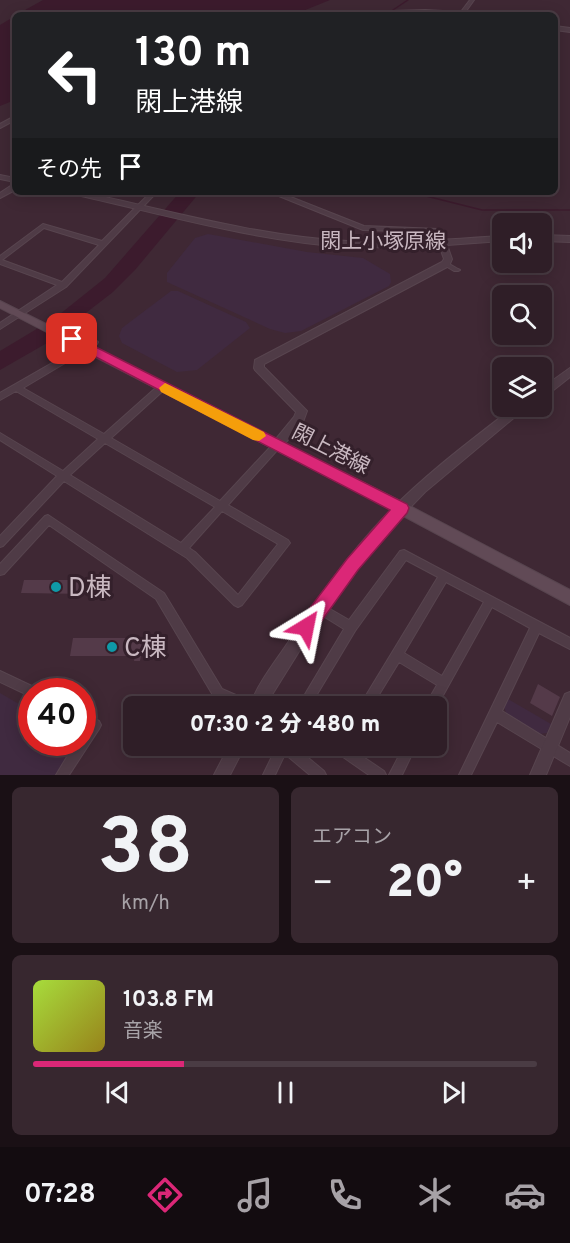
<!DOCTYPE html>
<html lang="ja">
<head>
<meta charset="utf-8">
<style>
  body { margin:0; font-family:Overpass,"Noto Sans JP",sans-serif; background:#37272f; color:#f1f3f6; height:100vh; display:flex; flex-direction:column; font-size:22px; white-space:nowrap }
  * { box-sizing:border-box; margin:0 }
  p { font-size:20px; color:#a7a2a7 }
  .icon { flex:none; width:33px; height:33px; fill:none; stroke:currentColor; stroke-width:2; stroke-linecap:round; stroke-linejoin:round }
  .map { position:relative; height:775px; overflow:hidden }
  .drawer { display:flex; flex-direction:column; gap:12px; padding:12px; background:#1a1015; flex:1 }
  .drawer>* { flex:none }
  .banner { position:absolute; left:12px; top:12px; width:546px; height:183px; border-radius:9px; box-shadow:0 3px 15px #0003,0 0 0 2px #4a3c44; background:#202124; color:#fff; overflow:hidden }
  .controls { position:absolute; left:492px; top:213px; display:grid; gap:12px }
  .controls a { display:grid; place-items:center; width:60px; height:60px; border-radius:9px; background:#2f1e27; box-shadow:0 3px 15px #0003,0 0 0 2px #4a3c44; font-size:30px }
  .speed { position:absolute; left:18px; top:678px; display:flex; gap:12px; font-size:30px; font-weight:700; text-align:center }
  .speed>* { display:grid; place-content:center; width:78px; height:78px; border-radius:50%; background:#2f1e27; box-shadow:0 3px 15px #0003,0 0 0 2px #4a3c44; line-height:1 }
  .speed .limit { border:9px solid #d22; background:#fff; color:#111 }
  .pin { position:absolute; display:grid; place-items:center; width:51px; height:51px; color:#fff; margin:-26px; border-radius:12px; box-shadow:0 3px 9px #0006 }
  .me { position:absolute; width:66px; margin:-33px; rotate:35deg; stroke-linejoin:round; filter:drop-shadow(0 0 4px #0008) }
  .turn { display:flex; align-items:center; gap:21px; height:126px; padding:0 24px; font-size:27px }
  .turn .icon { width:78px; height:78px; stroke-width:2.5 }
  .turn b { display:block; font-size:42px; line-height:51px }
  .then { display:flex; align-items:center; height:57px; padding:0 24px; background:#0003; gap:12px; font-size:22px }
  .big { font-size:45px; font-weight:800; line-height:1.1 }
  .drawer .widget { flex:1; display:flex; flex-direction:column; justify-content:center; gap:9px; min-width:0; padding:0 21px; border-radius:9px; background:#37272f }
  .drawer .dial { align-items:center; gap:0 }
  .dial b { font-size:78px; line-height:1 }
  .song { display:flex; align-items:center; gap:18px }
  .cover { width:72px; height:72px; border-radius:9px; background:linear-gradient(135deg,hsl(80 70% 55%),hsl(50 70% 35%)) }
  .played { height:6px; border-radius:3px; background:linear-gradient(90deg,#db2777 30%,#4a3c44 30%) }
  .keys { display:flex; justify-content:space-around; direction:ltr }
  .heat { display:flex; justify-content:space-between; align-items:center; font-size:33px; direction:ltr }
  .drawer .tiles { flex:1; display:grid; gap:12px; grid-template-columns:1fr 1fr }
  .widget:last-child { grid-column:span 2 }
  .trip { position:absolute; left:123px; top:696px; width:324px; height:60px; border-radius:9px; background:#2f1e27; box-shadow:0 3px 15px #0003,0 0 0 2px #4a3c44; font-weight:800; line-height:60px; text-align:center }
  .tab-bar { display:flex; height:96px; justify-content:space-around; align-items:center; background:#130c10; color:#a7a2a7 }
  .tab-bar .icon { width:42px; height:42px }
  .tab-bar .selected { color:#db2777 }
  .tab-bar b { font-size:27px; color:#f1f3f6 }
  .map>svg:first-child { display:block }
  .green { fill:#402a40 }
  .water { fill:#3c1b2d }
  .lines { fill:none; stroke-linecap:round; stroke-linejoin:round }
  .stream { stroke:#3c1b2d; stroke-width:1.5 }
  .building { fill:#543a49 }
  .minor-casing { stroke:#58454f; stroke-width:2 }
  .tertiary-casing { stroke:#58454f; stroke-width:2 }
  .secondary-casing { stroke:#58454f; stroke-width:2 }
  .minor { fill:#4f3b46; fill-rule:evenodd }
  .tertiary { fill:#4f3b46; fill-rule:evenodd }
  .secondary { fill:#614a56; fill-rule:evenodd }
  .route { fill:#db2777; stroke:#8e194d; stroke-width:1.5 }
  .slow { fill:#f59e0b }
  .culture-dot { fill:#0f9aa8; stroke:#34202b; stroke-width:2 }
  .labels { text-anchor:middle; stroke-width:6; stroke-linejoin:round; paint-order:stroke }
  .street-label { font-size:21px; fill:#c9b8c1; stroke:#34202b }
  .near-poi-label { font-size:26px; fill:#c9b8c1; stroke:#34202b; text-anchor:start }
</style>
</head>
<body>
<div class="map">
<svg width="570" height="775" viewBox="0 0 570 775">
  <rect width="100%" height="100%" fill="#3f2834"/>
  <path class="green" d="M208,234L307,252L363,258L390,274L391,282L389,286L301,331L285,333L270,329L167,282V273L195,238Z
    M171,291H178L246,322L250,328L197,370L177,372L122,343L119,336L122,328Z
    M0,693L31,711L32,742L77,743L55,775H0Z
    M508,699L551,724L547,733L538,734L507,716L504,707Z"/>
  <path class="water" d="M43,0H330L293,15H16Z
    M15,16V100L0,106V25Z
    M180,192H200L135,270L113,292L47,343L0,370V351L55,318L105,278Z"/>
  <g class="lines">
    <path class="stream" d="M393,10L408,0
      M410,192L482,210H570"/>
  </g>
  <path class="building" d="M24,580H91L88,594L21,593Z
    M73,638H154L152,656H141L140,661H134L135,656H70Z
    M538,684L560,697L552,716L530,703Z"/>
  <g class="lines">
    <g class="minor-casing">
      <path id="minor" d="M470,0H474L464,14H460V13Z
        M15,116V120L0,128V124Z
        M151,192H157L66,287L0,329V323L57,285L0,264V256L43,224L102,241ZM44,228L99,245L62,282L2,260Z
        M269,192H278L364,226L438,229L445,242L444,243H440L434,232L363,230Z
        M446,262L458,269L460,270L458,271H454L444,265V263Z
        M94,339L98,342L97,344L23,388L104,434L159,385H165L166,387L165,389L111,438L220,501L274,443H280L281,445L280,447L228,505L288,540L290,543L242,605L238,607L234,605L187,558L64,481L3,546L0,547V536L57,476L0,440V433L63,471L98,439L16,391L0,400V393ZM105,443L215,507L181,543L70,475ZM222,511L278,544L238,595L195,552L189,548Z
        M48,515L164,593L222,689L252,702L254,706H236L214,697L156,599L49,525L4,574L0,575V564L45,516Z
        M404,550L570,638V649L539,633L502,711L570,753V766L497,722L471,775H459L530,628L492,607L436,708L425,706L437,685L399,662L372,706H360L362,702L438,577L406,560L355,631L310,706H298L344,629L315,611L314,608L315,605L319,603L323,605L349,620L400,551ZM446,582L484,602L442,676L404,653Z
        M0,671L36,688L38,692H32V697L0,682Z
        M82,713L99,721L101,725L99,729L69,775H56L76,742H82V733L87,727L82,725Z
        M277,746H294L324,771L326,775H310L285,754L275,775H263Z
        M331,746H347L384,771L386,775H369L333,750Z
        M404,746H416L402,775H389Z"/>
    </g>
    <g class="tertiary-casing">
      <path id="tertiary" d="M425,10L479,13L482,15L425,14L321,15L324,13Z
        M555,26L570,28V32L555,30Z
        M0,175L15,178V182L0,179Z
        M12,185H15V190L0,198V193Z
        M68,192H83C170,211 258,236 347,241C399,244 450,239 502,236V241L447,245L452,259L449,266L264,364V367L307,411L303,422L281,448H273L271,445L294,417L296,412L255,370L254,368L255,360L442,262L444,259L439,245C408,247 378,248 347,247C254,241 163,214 72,194Z
        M542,235L570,236V242L542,241Z
        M570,368V377L546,396L542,397V388Z
        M515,406H528L425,492L375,544L323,613L265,706H250C256,686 275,662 287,644C317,599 348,555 385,516C424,475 470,441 515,406Z
        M570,692V717L546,775H530L565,694Z
        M229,746H245L230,775H214Z"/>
    </g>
    <g class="secondary-casing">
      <path id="secondary" d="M0,301L406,504L570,590V605L396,512L0,308Z"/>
    </g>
    <use href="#minor" class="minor"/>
    <use href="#tertiary" class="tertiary"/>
    <use href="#secondary" class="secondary"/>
  </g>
  <path class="route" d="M72,335L407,504L409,508L407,513L358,570L313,633L306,635L300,633L298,627L300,621L347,559L390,510L67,342L65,339Z"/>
  <path class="slow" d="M165,383L264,432L266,436L259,441L253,440L161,392L159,388Z"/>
  <g class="culture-dot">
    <circle cx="56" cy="587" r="6"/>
    <circle cx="112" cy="647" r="6"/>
  </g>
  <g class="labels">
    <g class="street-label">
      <text x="383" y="248">閖上小塚原線</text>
      <text transform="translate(331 449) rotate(27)" y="7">閖上港線</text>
    </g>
    <g class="near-poi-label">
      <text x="68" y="596">D棟</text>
      <text x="124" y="656">C棟</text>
    </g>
  </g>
</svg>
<div class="controls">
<a><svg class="icon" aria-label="sound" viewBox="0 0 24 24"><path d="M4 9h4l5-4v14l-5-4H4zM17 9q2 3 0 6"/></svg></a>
<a><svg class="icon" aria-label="search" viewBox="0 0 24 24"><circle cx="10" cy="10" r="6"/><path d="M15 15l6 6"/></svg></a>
<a><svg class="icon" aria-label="layers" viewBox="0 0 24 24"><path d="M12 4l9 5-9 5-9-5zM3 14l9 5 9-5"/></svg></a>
</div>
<div class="speed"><div class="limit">40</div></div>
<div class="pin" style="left:72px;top:339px;background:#d93025"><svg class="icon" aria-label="arrive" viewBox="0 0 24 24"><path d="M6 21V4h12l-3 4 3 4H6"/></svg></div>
<svg class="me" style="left:306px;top:627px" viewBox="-20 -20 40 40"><path d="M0-17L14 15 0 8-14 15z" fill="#db2777" stroke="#fff" stroke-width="4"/></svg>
<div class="trip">07:30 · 2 分 · 480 m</div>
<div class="banner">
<div class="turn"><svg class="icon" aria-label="left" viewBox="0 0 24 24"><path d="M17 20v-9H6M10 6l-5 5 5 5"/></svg><div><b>130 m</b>閖上港線</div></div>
<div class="then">その先<svg class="icon" aria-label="arrive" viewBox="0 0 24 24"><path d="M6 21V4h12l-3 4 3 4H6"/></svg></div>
</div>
</div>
<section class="drawer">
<div class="tiles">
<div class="widget dial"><b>38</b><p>km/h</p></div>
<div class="widget"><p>エアコン</p>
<div class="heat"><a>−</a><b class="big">20°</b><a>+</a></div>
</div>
<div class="widget">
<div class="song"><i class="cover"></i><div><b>103.8 FM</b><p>音楽</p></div></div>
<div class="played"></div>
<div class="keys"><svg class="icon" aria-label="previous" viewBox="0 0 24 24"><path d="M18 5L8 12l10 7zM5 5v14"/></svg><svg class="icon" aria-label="pause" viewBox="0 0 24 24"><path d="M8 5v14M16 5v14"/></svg><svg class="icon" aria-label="next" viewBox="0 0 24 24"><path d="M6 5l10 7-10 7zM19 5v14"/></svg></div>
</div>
</div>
</section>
<nav class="tab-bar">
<b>07:28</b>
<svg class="icon selected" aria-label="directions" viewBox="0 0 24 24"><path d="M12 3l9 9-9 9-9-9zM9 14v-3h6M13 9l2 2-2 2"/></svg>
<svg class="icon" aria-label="music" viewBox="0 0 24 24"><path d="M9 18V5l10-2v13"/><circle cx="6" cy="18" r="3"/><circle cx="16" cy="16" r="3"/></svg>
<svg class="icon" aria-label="phone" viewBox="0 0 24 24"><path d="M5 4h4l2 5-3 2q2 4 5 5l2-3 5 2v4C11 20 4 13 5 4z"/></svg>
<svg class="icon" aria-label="climate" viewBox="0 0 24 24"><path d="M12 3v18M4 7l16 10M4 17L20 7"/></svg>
<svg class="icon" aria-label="car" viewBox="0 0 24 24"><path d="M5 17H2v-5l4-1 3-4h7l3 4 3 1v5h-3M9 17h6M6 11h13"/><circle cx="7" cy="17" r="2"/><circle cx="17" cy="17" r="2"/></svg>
</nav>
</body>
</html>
